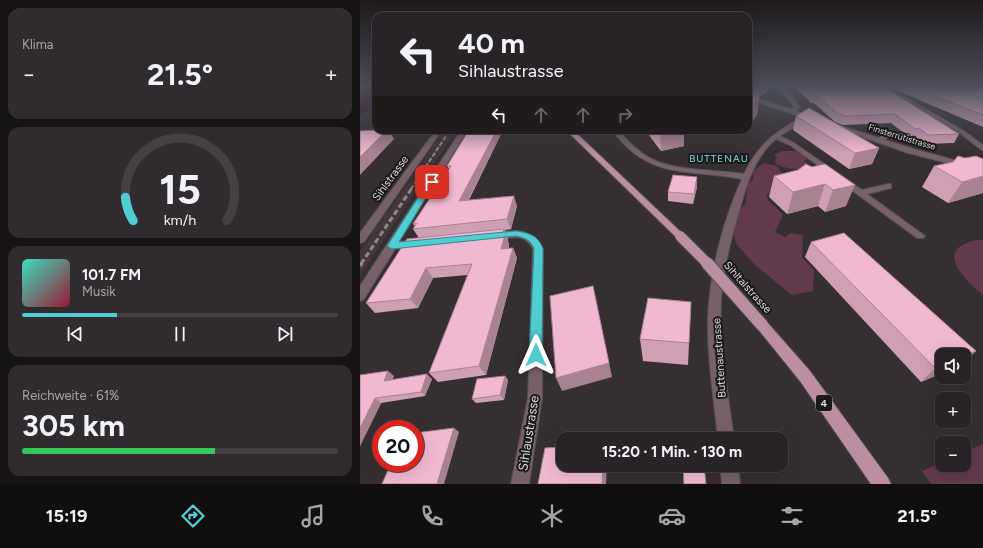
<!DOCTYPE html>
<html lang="de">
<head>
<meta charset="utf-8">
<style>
  body { margin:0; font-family:Figtree,sans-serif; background:#302b2e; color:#f1f3f6; height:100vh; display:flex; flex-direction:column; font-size:15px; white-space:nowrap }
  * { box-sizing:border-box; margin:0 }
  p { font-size:13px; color:#a5a4a7 }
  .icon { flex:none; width:22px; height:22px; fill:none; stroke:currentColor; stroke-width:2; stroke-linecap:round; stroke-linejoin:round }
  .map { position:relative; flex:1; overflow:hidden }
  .side { display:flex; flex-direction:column; gap:8px; padding:8px; background:#161315; width:360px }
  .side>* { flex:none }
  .banner { position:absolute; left:12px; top:12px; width:380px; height:122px; border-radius:12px; box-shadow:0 4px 16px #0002,0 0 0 1px #444043; background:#282326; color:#f1f3f6; overflow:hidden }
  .controls { position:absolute; left:575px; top:348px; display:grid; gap:8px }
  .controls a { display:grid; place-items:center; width:36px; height:36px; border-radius:8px; background:#282326; box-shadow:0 4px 16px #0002,0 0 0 1px #444043; font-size:20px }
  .speed { position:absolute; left:12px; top:420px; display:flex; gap:8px; font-size:20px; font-weight:700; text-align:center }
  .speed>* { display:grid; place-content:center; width:52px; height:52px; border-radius:50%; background:#282326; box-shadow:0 4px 16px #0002,0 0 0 1px #444043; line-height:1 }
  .speed .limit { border:6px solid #d22; background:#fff; color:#111 }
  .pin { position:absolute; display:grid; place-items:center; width:34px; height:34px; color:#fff; margin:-17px; border-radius:8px; box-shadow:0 2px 6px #0006 }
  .me { position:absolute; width:44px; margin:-22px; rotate:0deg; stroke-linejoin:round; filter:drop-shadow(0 0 3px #0008) }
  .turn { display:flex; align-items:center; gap:14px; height:84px; padding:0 20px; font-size:18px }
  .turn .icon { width:52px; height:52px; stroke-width:2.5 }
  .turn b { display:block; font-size:28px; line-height:34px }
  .lanes { display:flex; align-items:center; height:38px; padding:0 20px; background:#0003; justify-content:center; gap:20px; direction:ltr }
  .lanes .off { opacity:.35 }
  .big { font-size:30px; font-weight:700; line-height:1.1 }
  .side .tile { flex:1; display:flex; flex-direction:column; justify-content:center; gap:6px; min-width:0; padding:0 14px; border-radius:12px; background:#302b2e }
  .side .dial { align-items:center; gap:0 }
  .dial svg { height:104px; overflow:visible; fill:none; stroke:#444043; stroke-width:7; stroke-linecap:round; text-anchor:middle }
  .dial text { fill:#f1f3f6; stroke:none }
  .song { display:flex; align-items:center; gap:12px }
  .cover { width:48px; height:48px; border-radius:6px; background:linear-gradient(135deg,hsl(170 70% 55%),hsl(350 70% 35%)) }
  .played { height:4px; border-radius:2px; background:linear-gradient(90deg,#51ccd3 30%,#444043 30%) }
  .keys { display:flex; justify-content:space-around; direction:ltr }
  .heat { display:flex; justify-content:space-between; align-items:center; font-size:22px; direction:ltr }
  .charge { height:6px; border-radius:3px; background:linear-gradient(90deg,#34c759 61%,#444043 0) }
  .trip { position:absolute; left:196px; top:432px; width:232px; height:40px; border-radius:12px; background:#282326; box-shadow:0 4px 16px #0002,0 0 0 1px #444043; font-weight:700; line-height:40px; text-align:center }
  .tabs { display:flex; height:64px; justify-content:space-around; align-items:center; background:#100e0f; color:#a5a4a7 }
  .tabs .icon { width:28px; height:28px }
  .tabs .current { color:#51ccd3 }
  .tabs b { font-size:18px; color:#f1f3f6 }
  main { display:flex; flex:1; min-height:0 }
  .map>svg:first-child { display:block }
  .built { fill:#44363c }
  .green { fill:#63394d }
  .water { fill:#3a1026 }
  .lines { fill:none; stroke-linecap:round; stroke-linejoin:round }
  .minor-casing { stroke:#544e51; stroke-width:2 }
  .major-casing { stroke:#544e51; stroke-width:2 }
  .minor { fill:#77606a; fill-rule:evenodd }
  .major { fill:#bb8ea1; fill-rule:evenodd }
  .rail-far2 { stroke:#8e888b; stroke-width:2; stroke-dasharray:4.5 2; stroke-linecap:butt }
  .rail-far1 { stroke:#8e888b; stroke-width:3; stroke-dasharray:5.5 3; stroke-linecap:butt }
  .rail { stroke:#8e888b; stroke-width:3.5; stroke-dasharray:8 3.5; stroke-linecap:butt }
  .major-bridge-far1-casing { stroke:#544e51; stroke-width:12; stroke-linecap:butt }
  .major-bridge-casing { stroke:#544e51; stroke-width:14; stroke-linecap:butt }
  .major-bridge-far1 { stroke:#bb8ea1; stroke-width:10 }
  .major-bridge { stroke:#bb8ea1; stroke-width:12 }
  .wall { fill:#cf9fb4 }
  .shaded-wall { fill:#a98292 }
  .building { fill:#f1b9d1; stroke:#a98292 }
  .route { fill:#51ccd3; stroke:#358589 }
  .labels { text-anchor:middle; stroke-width:4; stroke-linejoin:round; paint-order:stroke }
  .far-street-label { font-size:9px; fill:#dfdadc; stroke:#1b1819 }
  .far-neighbourhood-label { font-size:10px; letter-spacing:1px; fill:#76e2e9; stroke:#1b1819 }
  .shield { fill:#1b1819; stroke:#a4a0a2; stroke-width:1 }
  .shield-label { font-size:10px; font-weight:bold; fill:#dfdadc }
  .street-label { font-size:11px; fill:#dfdadc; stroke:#1b1819 }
  .near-street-label { font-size:13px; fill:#dfdadc; stroke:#1b1819 }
</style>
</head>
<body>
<main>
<section class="side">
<div class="tile"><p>Klima</p>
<div class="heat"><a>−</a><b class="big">21.5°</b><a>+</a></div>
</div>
<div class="tile dial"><svg viewBox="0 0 100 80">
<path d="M14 69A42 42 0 1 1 86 69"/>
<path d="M14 69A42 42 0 0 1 8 51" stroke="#51ccd3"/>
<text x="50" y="56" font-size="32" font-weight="700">15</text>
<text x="50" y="72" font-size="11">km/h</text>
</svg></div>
<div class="tile">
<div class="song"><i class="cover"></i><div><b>101.7 FM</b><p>Musik</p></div></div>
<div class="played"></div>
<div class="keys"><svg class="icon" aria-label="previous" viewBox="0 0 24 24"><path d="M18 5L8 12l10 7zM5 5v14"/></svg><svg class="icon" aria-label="pause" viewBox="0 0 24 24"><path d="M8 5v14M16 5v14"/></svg><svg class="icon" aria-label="next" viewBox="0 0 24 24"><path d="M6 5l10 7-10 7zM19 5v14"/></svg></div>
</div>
<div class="tile"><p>Reichweite · 61%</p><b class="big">305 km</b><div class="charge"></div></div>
</section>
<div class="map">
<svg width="623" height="484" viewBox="0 0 623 484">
  <rect width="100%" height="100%" fill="#362f32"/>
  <path class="built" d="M84,130H96L0,276V252L12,235L10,233L24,213L29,211Z"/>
  <path class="green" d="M422,151H437L447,156V159L444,161L447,163V168C437,170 426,169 416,164L415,160L417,158L414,155Z
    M404,163L417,166L423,175L418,189L406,195L408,200L423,215L415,232L425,237L431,233L443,235L442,257L454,270L453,291L432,295L396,266L377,245L368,217L385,205L388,183L394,178L392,172Z
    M617,240H623V295C603,278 573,249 617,240Z
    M623,444V484H571L562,471L582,462V465H604V452Z"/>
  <path class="water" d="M16,86V107L0,114V92Z"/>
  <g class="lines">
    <g class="minor-casing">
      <path id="minor" d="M418,85H423L439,106L440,107L436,111L454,118L451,120L447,119L420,136L434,143L502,190L528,184H531V188L507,194L565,236L563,238H557L430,145L416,139C396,155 387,183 380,208C371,238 363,269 361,300C359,347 368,393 374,439H358C354,399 347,358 348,317C350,271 363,221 382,179C326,168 290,181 252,130H258C267,140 274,148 285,155C309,172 355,169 384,174C400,143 412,134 442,117L388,99V95L431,109L434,107Z
        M518,85H524L604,131L623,145V151L600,133Z
        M474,125H478L519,138L527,130H531L532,131L525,140L554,149L623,168V172L548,153L474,127Z
        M76,130H82L4,242L0,243V233Z
        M103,130L106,132L39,242L57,240L62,243L57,246L35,249L4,299L0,301V286L100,132Z
        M147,231C164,230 175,234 183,249L182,398L169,484H151L168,398L173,249C161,225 139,247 129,236L134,233Z
        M360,465H378L380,484H362Z"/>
    </g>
    <g class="major-casing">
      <path id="major" d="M206,130H213L323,234L325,236L323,238H317Z
        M402,320L406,321L450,371L528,478L531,484H511L440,381L398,329L396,325L398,321Z"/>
    </g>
    <use href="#minor" class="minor"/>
    <use href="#major" class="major"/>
    <path class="rail-far2" d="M51,189L90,130"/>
    <path class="rail-far1" d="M1,264L52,188"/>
    <path class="rail" d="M0,266L2,263"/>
    <g class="major-bridge-far1-casing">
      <path id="major-bridge-far1" d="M320,236L348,264"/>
    </g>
    <g class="major-bridge-casing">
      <path id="major-bridge" d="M347,263L402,325"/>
    </g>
    <use href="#major-bridge-far1" class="major-bridge-far1"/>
    <use href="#major-bridge" class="major-bridge"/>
  </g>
  <path class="wall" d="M388,85H411V88L399,97L397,115Z
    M433,85H623V127L538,91L529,86L528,89L599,134L594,143L563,144L554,138H550L531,123L483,125L475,122L454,103H451Z
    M436,116L519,148L512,164L489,169L433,130Z
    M109,130H142V132L109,200L157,206L151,229L145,230L148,238V241L149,245V248H153L157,258L126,375L78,382L69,373L108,275L73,278L58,308L15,313L6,303L59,238L53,229L55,226L53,224L89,169L87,166Z
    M285,130H324V146L301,151Z
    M377,130H386L382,135Z
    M623,159V193L588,203L562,187L574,166Z
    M465,164L486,206L465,212L458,206L427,214L409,197L414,176Z
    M337,187L333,204L308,201V192Z
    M451,242L616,351L604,362V355L582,373L561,382L445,257Z
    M331,302L328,365L283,361L280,339Z
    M0,375L34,376L32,380L72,379L65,396L21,403L0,446Z
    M145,376L148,380L144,400L116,403L112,399Z"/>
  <path class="shaded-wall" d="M388,85L395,86L392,102L388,106Z
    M401,85H411V88L399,97Z
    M400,98L397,115L388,127V113Z
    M27,130H29L34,139L0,175V157Z
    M137,130H142V132L103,210L99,201Z
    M309,130H324V146L301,151L300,131Z
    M383,130H386L382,135Z
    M519,148L512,164L489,169L495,153Z
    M623,176V193L588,203L602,182Z
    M337,177V187L333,204L334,194Z
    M465,184L458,206L427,214L433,192Z
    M495,185L486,206L465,212L473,190Z
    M154,196L157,206L151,229L147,219Z
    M144,229L148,238V241L149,245L146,259L141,249L142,236Z
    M153,248L157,258L126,375L119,366Z
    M66,268L73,278L58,308L50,299Z
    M233,286L252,377L202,391L196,378Z
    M616,351L604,362V356Z
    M582,365V373L561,382L575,368Z
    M28,371L34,376L29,386L24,381Z
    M67,374L72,379L65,396L61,392Z
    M145,376L148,380L144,400L140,395Z
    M15,398L21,403L0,446V428Z
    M94,428L99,432L84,484H77Z
    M243,465H247L246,484H242Z"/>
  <path class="building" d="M388,85L395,86L388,90L400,98L388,113Z
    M443,85H529L527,89L599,134L568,135L559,128L555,129L535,114L486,116L477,113L457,95H453Z
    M546,85H623V115Z
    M449,108L519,148L495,153L436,116Z
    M16,130H27L0,157V131Z
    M109,130H137L99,201L154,196L147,219L53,229L57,223L53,224L91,166H87Z
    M299,130H309L300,131Z
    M598,156L605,158L616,156L623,159V176L602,182L574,166L593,162Z
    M446,164L452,167L465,164L495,185L473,190L465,184L433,192L414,176L438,170Z
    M313,175L337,177L334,194L308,192Z
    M144,229L142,236L145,235L141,249L153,248L119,366L69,373L112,264L66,268L50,299L6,303L47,239Z
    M484,233L616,351L604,356V355H582V365L575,368L451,242Z
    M233,286L249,363L196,378L190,296Z
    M288,298L331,302L329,343L280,339Z
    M28,371L24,381L67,374L61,392L15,398L0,428V375Z
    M145,376L140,395L112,399L117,379Z
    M94,428L77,484H22L31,463H55V433Z
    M203,447V465H243L242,484H178L185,448Z
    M323,465H344L346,484H324Z"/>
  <linearGradient id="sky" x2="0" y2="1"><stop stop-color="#1e1a1c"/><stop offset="0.56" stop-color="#4c4d5a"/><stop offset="1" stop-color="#4c4d5a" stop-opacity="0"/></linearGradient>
  <rect width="623" height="153" fill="url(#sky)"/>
  <path class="route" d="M72,180L75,182L39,242L156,231C169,233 178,235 183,249L182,355L180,359L176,361L171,359L169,355L174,249C171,240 165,238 156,236L32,249L27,246L68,182Z"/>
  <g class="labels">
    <g class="far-street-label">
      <text transform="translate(542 137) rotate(17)" y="3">Finsterrütistrasse</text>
    </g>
    <g class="far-neighbourhood-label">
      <text x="359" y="162">BUTTENAU</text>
    </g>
    <rect class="shield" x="456" y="395" width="16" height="16" rx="3"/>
    <g class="shield-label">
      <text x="464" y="407">4</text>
    </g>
    <g class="street-label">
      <text transform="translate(30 178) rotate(-54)" y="4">Sihlstrasse</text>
      <text transform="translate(388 287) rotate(48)" y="4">Sihltalstrasse</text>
      <text transform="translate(359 358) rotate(-94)" y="4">Buttenaustrasse</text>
    </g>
    <g class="near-street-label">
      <text transform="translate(168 433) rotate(-81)" y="5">Sihlaustrasse</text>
    </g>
  </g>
</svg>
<div class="controls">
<a><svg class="icon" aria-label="sound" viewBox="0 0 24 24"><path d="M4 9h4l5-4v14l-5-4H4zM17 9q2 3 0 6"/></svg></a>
<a>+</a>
<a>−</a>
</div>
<div class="speed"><div class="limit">20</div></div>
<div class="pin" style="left:72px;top:182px;background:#d93025"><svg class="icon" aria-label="arrive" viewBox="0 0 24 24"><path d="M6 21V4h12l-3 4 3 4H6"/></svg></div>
<svg class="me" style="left:176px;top:355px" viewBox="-20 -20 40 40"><path d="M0-17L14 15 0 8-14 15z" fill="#51ccd3" stroke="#fff" stroke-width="4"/></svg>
<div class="trip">15:20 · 1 Min. · 130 m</div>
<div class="banner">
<div class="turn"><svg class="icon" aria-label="left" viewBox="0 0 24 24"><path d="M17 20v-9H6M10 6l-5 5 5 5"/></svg><div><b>40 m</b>Sihlaustrasse</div></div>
<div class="lanes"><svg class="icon" aria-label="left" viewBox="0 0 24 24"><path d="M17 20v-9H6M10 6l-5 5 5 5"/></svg><svg class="icon off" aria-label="ahead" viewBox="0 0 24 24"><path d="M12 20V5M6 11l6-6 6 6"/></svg><svg class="icon off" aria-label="ahead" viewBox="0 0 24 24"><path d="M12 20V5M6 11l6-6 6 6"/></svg><svg class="icon off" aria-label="right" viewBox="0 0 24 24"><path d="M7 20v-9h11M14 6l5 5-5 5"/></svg></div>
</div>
</div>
</main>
<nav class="tabs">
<b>15:19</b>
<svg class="icon current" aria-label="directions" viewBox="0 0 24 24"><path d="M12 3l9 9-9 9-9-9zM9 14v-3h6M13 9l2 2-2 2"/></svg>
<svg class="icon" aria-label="music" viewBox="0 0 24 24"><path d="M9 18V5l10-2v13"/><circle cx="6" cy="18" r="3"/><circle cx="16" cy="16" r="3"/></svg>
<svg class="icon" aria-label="phone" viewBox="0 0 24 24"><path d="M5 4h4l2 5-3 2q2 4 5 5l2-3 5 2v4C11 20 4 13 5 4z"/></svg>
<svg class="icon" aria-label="climate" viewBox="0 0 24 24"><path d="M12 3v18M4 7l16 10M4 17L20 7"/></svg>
<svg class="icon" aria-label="car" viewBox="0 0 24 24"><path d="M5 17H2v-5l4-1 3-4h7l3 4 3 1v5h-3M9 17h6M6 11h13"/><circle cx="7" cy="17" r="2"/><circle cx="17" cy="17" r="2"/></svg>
<svg class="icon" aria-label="filters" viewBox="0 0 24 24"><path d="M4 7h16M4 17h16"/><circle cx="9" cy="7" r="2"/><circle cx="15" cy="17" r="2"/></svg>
<b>21.5°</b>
</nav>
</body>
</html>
